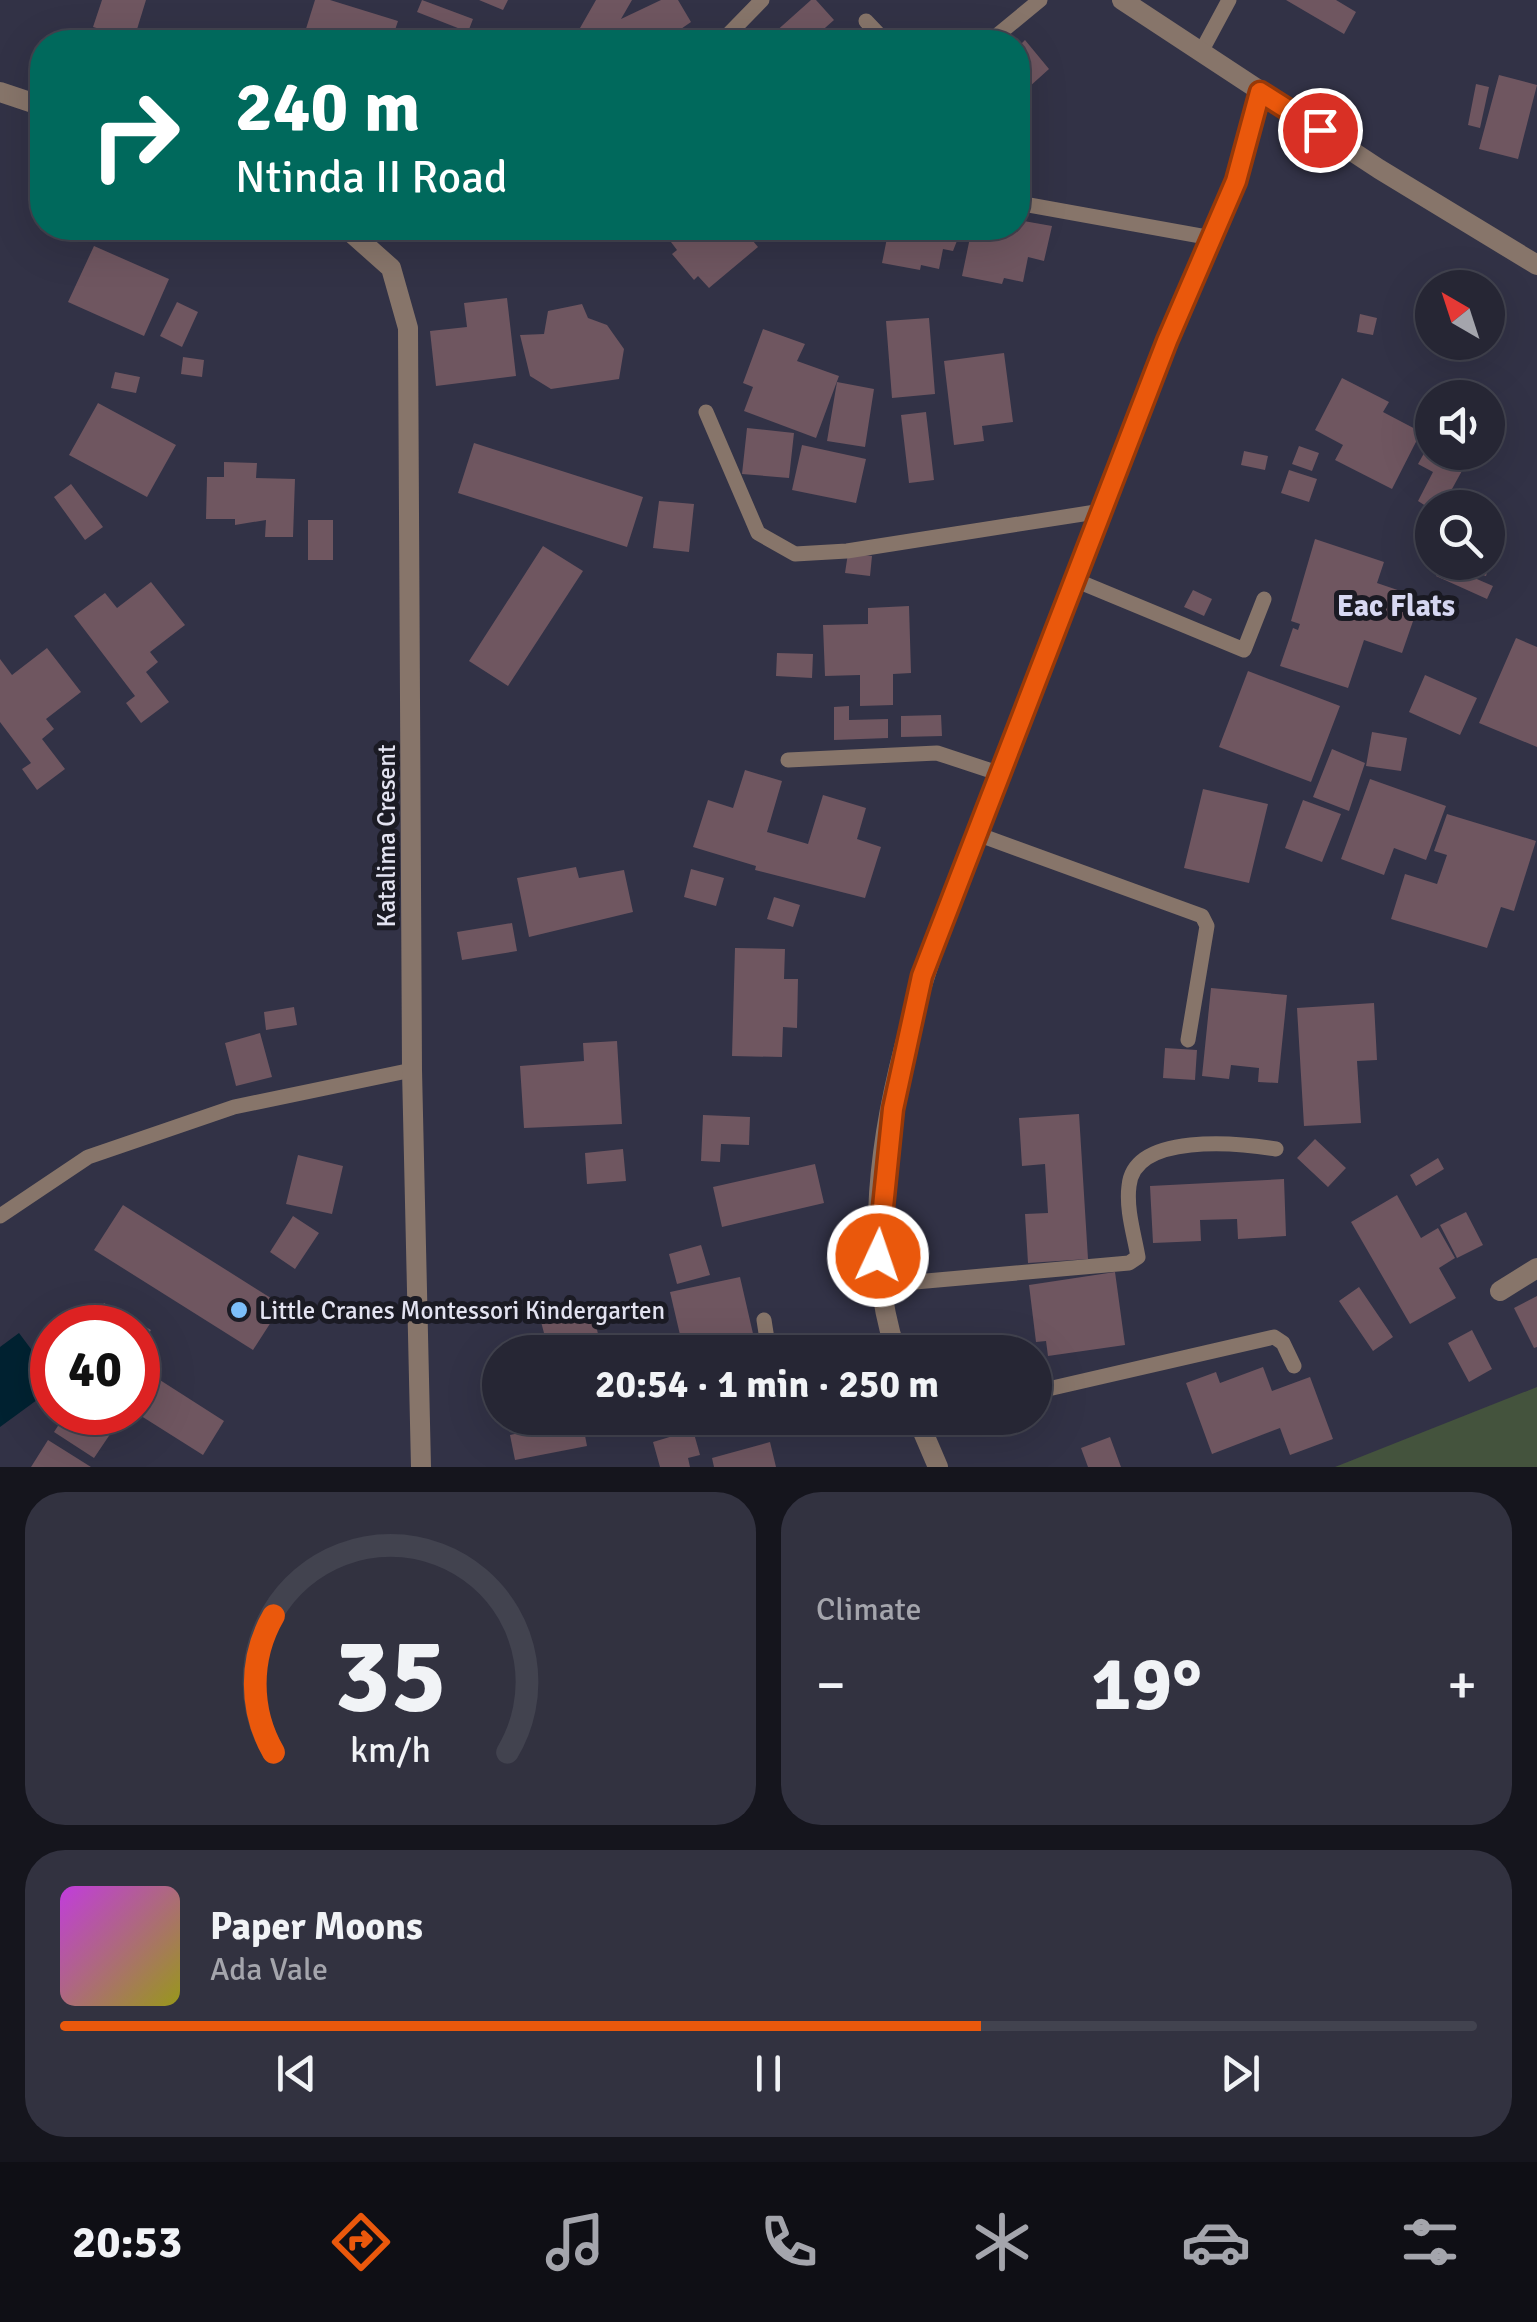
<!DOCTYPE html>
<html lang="en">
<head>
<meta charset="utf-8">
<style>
  body { margin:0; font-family:Signika,sans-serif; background:#323240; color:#f1f3f6; height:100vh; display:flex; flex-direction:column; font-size:38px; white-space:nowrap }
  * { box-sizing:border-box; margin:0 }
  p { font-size:32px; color:#a4a5ac }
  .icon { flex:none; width:55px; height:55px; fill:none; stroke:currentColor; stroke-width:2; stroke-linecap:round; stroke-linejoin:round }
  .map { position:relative; height:1467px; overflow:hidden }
  .panel { display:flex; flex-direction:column; gap:25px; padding:25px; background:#15151d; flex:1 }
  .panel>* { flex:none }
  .hud { position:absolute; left:30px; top:30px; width:1000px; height:210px; border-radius:40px; box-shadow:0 10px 40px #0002,0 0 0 2px #42434f; background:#00695c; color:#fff; overflow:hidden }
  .needle { width:65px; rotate:321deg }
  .buttons { position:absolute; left:1415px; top:270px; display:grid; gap:20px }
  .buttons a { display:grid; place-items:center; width:90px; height:90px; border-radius:50%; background:#262634; box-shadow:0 10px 40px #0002,0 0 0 2px #42434f; font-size:50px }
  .speed { position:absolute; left:30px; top:1305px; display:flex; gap:20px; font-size:50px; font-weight:700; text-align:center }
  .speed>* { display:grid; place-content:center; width:130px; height:130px; border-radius:50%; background:#262634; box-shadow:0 10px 40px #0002,0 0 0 2px #42434f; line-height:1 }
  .speed .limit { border:15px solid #d22; background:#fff; color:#111 }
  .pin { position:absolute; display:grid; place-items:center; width:85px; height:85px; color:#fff; margin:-42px; border:5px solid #fff; border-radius:50%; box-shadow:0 2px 10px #0007 }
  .me { position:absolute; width:110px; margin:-55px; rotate:3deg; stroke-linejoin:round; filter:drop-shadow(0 0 8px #0008) }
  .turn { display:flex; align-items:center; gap:35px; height:210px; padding:0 40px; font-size:45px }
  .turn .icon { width:130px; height:130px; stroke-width:2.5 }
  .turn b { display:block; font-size:70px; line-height:85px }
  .big { font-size:75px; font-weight:700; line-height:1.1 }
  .panel .card { flex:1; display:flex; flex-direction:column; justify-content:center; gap:15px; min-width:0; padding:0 35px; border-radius:40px; background:#323240 }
  .panel .dial { align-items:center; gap:0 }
  .dial svg { height:260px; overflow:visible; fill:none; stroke:#42434f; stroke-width:7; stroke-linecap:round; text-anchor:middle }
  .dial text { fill:#f1f3f6; stroke:none }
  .song { display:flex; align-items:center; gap:30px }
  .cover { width:120px; height:120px; border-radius:15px; background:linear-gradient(135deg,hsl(290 70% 55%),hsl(60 70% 35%)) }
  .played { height:10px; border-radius:5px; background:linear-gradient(90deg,#ea580c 65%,#42434f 65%) }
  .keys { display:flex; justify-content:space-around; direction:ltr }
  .heat { display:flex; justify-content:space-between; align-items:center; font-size:55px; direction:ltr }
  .panel .tiles { flex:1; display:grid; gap:25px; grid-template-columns:1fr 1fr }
  .card:last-child { grid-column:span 2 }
  .trip { position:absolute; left:482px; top:1335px; width:570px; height:100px; border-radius:50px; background:#262634; box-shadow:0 10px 40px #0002,0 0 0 2px #42434f; font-weight:700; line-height:100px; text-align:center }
  .menu { display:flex; height:160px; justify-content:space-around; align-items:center; background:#0f0f15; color:#a4a5ac }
  .menu .icon { width:70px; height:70px }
  .menu .selected { color:#ea580c }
  .menu b { font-size:45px; color:#f1f3f6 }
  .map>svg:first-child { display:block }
  .green { fill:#44533d }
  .water { fill:#002231 }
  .building { fill:#6f5660 }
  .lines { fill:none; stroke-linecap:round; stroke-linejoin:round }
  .service { stroke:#87756a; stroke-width:15 }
  .minor { stroke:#87756a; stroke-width:20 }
  .tertiary { stroke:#87756a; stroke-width:20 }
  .route-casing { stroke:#983908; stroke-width:25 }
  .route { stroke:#ea580c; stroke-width:18 }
  .poi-dot { fill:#7cbef9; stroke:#1b1b24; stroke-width:4 }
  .labels { text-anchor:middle; stroke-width:10; stroke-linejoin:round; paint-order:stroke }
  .street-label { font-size:25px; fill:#e3e3f1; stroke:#1b1b24 }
  .poi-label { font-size:25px; fill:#e3e3f1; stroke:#1b1b24; text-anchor:start }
  .quarter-label { font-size:30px; font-weight:bold; fill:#d8d9f3; stroke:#1b1b24 }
</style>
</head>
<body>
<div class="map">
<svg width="1537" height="1467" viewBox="0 0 1537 1467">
  <rect width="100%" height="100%" fill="#323246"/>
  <path class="green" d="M1537,1387V1467H1335Z"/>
  <path class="water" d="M19,1333L52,1377V1389L0,1427V1347Z"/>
  <path class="building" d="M102,0H146L134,39L93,27Z
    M315,0H330L398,21L391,42H309L312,33L305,32Z
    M422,0L473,19L468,32L417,12Z
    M479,0H508L503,10Z
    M596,0H632L621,19L661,0H678L691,22L662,42H572Z
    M811,0H816L834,20L809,42H764Z
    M1286,0H1336L1356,12L1344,34Z
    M1025,40L1049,69L1018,97V47Z
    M1499,75L1537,85L1518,159L1479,149Z
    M1476,84L1489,87L1480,128L1468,125Z
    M1018,220L1052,226L1044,261L1028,257L1023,282L1004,278L1002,284L962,276L972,228H1018Z
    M680,228H742L758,247L709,288L698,276L694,280L672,254L677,250L668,238Z
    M889,228H962L953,251L943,249L939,269L921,265L920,270L882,263Z
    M94,246L169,279L144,336L68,302Z
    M507,298L516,376L436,386L430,331L467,327L464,303Z
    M177,302L198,312L182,347L160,336Z
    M582,304L588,318L607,325L624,349L619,379L551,389L530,376L520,335L544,334L548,311Z
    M1360,314L1377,318L1373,335L1357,332Z
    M929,318L935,394L892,398L886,321Z
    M763,329L805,344L797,361L839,376L816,438L744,411L753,387L743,383Z
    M1004,353L1013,422L982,426L984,441L954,445L944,361Z
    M183,357L204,360L202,377L181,374Z
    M115,372L140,377L136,393L111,388Z
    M1342,378L1389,402L1383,412L1421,432L1392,489L1335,460L1343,445L1315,430Z
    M837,382L874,389L865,447L827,441Z
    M98,403L176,445L147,497L69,455Z
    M926,412L934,480L909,483L901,415Z
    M747,428L794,433L789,478L742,474Z
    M1432,439V452H1459L1469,458L1452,489L1469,499L1464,508L1444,505L1432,510L1418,501L1433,472L1418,464Z
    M474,443L643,497L627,547L458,493Z
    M802,445L866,459L856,503L792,490Z
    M1299,446L1319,453L1312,471L1292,464Z
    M1244,451L1268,456L1265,470L1241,465Z
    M224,462L257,463L256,478L295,479L293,537H265L266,520L235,525V519H206L207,477H224Z
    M1289,470L1317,479L1309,502L1281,493Z
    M71,484L103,527L85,540L54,497Z
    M659,501L694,504L689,552L653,548Z
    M308,520H333V560H308Z
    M1315,539L1384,562L1377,583L1421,598L1402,653L1364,640L1348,688L1280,666L1293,628L1298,630L1300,624L1291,621Z
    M543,546L583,571L508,686L469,661Z
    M1488,547L1494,549L1486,576L1457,567L1458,562H1488Z
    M848,553L872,556L870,576L845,573Z
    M1442,564L1493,586L1487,599L1436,576Z
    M151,582L185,625L150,652L158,662L146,672L169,702L141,723L126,703L135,696L74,616L105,593L117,608Z
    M1193,590L1212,599L1204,616L1184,607Z
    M909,606L911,673L893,674V705L860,706V675L825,676L823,625L868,624V608Z
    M1516,638L1537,647V747L1479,723Z
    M47,648L81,692L46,719L54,729L42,739L65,769L37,790L22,769L31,763L0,722V659L12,675Z
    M777,653L813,654L812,678L776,676Z
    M1248,671L1340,706L1311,782L1219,747Z
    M1425,675L1477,698L1460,735L1409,712Z
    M849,706V720L888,719V738L834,740V707Z
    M941,715L942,736L901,737V716Z
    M1372,732L1407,738L1401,771L1366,766Z
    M1332,749L1365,763L1349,811L1313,797Z
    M745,770L782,781L767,832L808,844L823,795L866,808L857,839L881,847L865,898L755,870L756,866L693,847L708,800L733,808Z
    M1370,779L1446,806L1426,860L1394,848L1384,875L1341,859Z
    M1203,789L1268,804L1249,883L1184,868Z
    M1303,800L1341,814L1322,862L1285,848Z
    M1447,814L1536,841L1514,911L1501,907L1487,948L1391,919L1405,874L1437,884L1447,855L1434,851Z
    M576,867L579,878L624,870L633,912L529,937L517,878Z
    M691,869L724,878L716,906L684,897Z
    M774,897L800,905L793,927L767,919Z
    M512,923L517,951L462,960L457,932Z
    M735,948L785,949L784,979H798L797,1028L783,1027L782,1057L732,1056Z
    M1211,988L1287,995L1278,1083L1258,1082L1259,1068L1231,1065L1229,1079L1202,1076Z
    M1374,1003L1377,1060L1357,1061L1361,1123L1304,1126L1297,1008Z
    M294,1007L297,1025L266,1030L264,1012Z
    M260,1033L272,1077L236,1086L225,1043Z
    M617,1041L622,1124L524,1128L520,1066L584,1061L583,1043Z
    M1165,1048L1197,1050L1195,1080L1163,1078Z
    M1079,1114L1088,1259L1028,1263L1025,1214L1048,1213L1045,1164L1022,1166L1019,1118Z
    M703,1115L750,1117L749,1145L721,1144L720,1162L701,1161Z
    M1315,1139L1346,1168L1328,1187L1297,1158Z
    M623,1149L626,1181L587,1184L585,1153Z
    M298,1155L343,1166L332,1214L286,1204Z
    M1438,1158L1444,1169L1416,1186L1410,1175Z
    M815,1164L824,1203L722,1227L713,1187Z
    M1284,1179L1286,1236L1238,1239L1237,1219L1200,1220L1201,1241L1153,1243L1150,1186Z
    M1397,1195L1421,1238L1438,1228L1455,1258L1439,1268L1456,1298L1410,1324L1351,1222Z
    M123,1205L282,1305L253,1350L94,1250Z
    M1466,1212L1483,1245L1457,1258L1440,1225Z
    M293,1216L319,1233L295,1269L270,1252Z
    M701,1245L710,1275L677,1284L669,1254Z
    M1115,1272L1125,1345L1048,1356L1046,1341L1036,1342L1029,1285Z
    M740,1277L754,1338L742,1340L745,1352H684L670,1292Z
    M1359,1287L1393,1337L1373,1351L1339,1301Z
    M1537,1296V1347L1534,1348L1514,1308Z
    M104,1303L151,1330L138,1354V1328H89Z
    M592,1307L602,1352H521L518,1339L544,1333L540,1318Z
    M1472,1330L1492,1369L1469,1382L1448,1343Z
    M138,1366L224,1421L203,1455L138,1414Z
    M1263,1367L1272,1391L1310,1377L1333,1439L1290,1455L1280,1428L1212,1454L1186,1383L1216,1372L1220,1383Z
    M67,1412H112L121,1418L94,1458L54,1432Z
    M582,1420L587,1446L515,1460L510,1435Z
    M693,1430L700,1455L688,1458L690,1467H660L653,1442Z
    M1110,1437L1121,1467H1088L1081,1448Z
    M48,1440L91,1467H31Z
    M770,1442L776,1467H714L712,1458Z"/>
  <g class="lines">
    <path class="service" d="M866,21L886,42
      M721,42L762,0
      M989,42L1040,0
      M1201,52L1229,0
      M1018,203L1212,238
      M706,412L758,533L795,554L847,551L1102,511
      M1075,580L1244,650L1264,599
      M788,760L937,753L1001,774
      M977,834L1202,916L1207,926L1188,1040
      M0,1216L88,1157L234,1107L412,1070
      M881,1285L1129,1263L1138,1257C1134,1234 1126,1209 1129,1186C1134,1132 1239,1143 1276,1149
      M764,1320L769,1352
      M856,1352L893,1343
      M1035,1392L1274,1337L1283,1343L1294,1366"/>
    <path class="minor" d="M0,92L42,106
      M346,228L391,268L408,328L412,1070L421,1467
      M1500,1291L1537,1268"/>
    <path class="tertiary" d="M1122,0L1379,169L1537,265
      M896,1352C833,1162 947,911 1016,734C1067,605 1115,475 1165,346C1187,290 1218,236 1237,179C1246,150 1253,121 1260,92
      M917,1418L938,1467"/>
  </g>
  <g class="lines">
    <g class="route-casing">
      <path id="route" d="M878,1256L893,1109L922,976L1167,341L1236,181L1260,92L1320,130"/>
    </g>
    <use href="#route" class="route"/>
  </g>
  <circle class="poi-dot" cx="239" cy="1310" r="10"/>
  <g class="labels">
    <g class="street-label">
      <text transform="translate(386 836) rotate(-90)" y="9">Katalima Cresent</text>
    </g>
    <g class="poi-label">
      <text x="259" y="1319">Little Cranes Montessori Kindergarten</text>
    </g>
    <g class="quarter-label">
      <text x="1396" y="616">Eac Flats</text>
    </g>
  </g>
</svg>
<div class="buttons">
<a><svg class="needle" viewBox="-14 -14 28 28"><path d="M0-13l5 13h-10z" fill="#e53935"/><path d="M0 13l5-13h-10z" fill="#a4a5ac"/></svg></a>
<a><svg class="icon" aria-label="sound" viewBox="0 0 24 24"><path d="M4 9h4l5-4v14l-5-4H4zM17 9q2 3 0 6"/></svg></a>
<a><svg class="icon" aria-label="search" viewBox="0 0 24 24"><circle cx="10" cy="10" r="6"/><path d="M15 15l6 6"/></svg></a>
</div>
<div class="speed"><div class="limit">40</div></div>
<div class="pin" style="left:1320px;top:130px;background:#d93025"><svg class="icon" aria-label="arrive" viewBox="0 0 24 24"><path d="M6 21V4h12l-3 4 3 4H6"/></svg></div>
<svg class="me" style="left:878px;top:1256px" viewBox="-20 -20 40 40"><circle r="17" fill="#ea580c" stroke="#fff" stroke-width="3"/><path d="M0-11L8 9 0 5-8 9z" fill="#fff"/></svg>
<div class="trip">20:54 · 1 min · 250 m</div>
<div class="hud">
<div class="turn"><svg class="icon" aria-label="right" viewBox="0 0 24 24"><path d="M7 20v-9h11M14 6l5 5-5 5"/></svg><div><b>240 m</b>Ntinda II Road</div></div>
</div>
</div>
<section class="panel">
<div class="tiles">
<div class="card dial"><svg viewBox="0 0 100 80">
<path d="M14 69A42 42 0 1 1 86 69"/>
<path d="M14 69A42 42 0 0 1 14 27" stroke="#ea580c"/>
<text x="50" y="56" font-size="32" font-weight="700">35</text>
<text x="50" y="72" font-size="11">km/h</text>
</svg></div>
<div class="card"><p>Climate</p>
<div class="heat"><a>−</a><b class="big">19°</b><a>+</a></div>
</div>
<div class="card">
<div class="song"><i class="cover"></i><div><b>Paper Moons</b><p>Ada Vale</p></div></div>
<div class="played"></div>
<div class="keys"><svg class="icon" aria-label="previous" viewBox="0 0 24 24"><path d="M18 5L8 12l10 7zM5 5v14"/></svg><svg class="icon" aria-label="pause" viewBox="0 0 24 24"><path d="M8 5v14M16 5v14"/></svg><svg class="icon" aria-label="next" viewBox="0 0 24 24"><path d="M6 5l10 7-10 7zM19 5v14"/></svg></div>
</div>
</div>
</section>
<nav class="menu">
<b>20:53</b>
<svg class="icon selected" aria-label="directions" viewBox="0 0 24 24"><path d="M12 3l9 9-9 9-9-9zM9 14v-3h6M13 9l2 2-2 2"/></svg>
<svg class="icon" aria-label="music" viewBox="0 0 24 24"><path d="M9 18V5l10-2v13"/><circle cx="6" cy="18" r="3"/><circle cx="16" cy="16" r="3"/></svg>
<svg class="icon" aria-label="phone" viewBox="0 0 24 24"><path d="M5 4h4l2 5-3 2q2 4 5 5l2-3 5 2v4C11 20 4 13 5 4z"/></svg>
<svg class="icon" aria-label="climate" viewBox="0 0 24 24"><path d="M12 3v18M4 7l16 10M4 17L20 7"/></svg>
<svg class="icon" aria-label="car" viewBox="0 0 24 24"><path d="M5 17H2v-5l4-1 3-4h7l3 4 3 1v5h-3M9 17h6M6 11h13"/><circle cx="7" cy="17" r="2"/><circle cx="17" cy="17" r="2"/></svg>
<svg class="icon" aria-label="filters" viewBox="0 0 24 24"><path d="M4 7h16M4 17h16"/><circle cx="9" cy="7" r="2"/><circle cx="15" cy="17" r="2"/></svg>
</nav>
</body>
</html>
